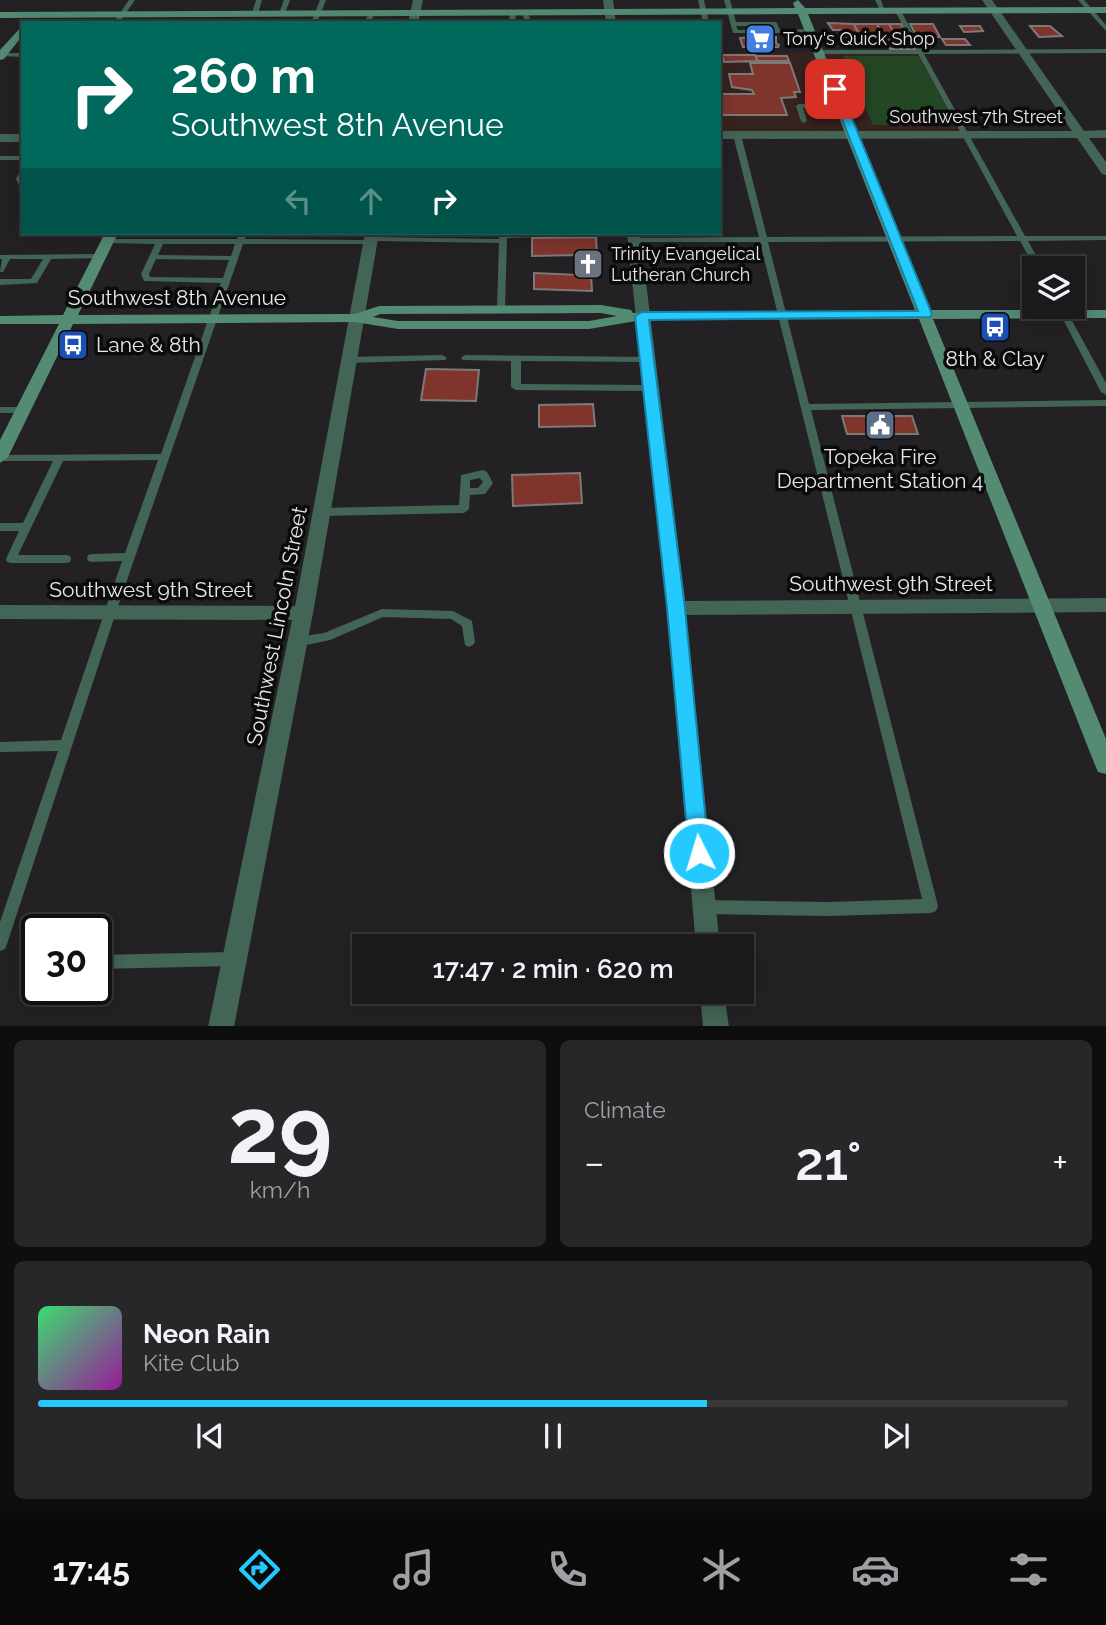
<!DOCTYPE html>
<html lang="en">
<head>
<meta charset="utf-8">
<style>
  body { margin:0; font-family:Raleway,sans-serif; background:#272628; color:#f1f3f6; height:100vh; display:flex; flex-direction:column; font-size:26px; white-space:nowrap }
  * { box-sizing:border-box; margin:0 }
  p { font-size:23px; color:#9fa0a3 }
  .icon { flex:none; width:38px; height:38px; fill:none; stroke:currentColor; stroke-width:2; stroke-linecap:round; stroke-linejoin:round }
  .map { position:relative; height:1026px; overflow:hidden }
  .drawer { display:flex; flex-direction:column; gap:14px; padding:14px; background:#0e0e0f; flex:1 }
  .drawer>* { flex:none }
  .top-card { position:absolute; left:21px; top:21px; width:700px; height:214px; border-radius:0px; box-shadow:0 4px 18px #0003,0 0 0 2px #38383a; background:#00695c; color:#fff; overflow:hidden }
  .buttons { position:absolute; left:1022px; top:256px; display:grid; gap:14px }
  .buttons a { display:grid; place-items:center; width:63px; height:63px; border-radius:0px; background:#1a191b; box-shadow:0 4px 18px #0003,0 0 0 2px #38383a; font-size:35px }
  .speed { position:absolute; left:21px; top:914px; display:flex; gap:14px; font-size:35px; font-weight:700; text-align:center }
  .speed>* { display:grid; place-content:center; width:91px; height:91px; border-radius:50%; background:#1a191b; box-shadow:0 4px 18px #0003,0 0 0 2px #38383a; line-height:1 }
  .speed .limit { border:4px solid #111; border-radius:10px; background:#fff; color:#111 }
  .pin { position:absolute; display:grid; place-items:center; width:60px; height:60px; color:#fff; margin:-30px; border-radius:14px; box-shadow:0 4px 10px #0006 }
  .me { position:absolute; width:77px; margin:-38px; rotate:355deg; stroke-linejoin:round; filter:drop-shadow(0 0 5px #0008) }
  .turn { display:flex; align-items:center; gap:24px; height:147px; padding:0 35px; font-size:32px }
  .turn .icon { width:91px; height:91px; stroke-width:2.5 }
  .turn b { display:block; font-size:49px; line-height:60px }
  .lanes { display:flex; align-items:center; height:66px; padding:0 35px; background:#0003; justify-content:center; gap:35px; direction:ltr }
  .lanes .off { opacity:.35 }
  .big { font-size:52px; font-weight:600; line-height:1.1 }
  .drawer .card { flex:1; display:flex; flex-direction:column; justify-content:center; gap:10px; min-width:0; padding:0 24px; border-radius:10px; background:#272628 }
  .drawer .dial { align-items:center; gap:0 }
  .dial b { font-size:91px; line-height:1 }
  .song { display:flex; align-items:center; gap:21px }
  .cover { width:84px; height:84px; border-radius:10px; background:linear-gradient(135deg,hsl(140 70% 55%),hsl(300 70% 35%)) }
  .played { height:7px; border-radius:4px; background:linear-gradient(90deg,#24c9fe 65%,#38383a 65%) }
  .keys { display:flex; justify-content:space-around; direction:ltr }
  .heat { display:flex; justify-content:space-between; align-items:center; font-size:38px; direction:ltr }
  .drawer .tiles { flex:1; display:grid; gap:14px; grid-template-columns:1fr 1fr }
  .card:last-child { grid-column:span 2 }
  .trip { position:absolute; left:352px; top:934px; width:402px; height:70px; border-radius:0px; background:#1a191b; box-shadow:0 4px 18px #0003,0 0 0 2px #38383a; font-weight:600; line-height:70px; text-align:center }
  .tab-bar { display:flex; height:112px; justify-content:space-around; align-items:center; background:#0a0a0b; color:#9fa0a3 }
  .tab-bar .icon { width:49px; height:49px }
  .tab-bar .on { color:#24c9fe }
  .tab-bar b { font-size:32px; color:#f1f3f6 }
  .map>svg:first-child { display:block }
  .education { fill:#362320 }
  .green { fill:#234624 }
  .building { fill:#7f352c; stroke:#7e7978; stroke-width:2 }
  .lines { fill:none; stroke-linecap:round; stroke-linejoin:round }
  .lane { fill:#436555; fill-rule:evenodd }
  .street { fill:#436555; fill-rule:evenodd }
  .secondary { fill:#538b73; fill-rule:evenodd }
  .route { fill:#24c9fe; stroke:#1783a5; stroke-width:2 }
  .labels { text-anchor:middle; stroke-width:7; stroke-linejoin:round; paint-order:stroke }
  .far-poi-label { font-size:18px; fill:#e8e6e9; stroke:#0b0b0c; text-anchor:start }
  .far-street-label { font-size:18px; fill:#e8e6e9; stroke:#0b0b0c }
  .street-label { font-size:21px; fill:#e8e6e9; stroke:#0b0b0c }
  .poi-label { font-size:21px; fill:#e8e6e9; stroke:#0b0b0c }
</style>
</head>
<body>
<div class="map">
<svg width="1106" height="1027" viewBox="0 0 1106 1027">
  <rect width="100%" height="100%" fill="#232124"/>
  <path class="education" d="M920,52L968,134L719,135L721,53Z"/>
  <path class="green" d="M843,56H918L956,124L873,125Z"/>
  <path class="building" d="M828,23L854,24L860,38H847L843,30H833Z
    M854,24H877L884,36H860Z
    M877,24H889L903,49H890Z
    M889,24H901L915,49H903Z
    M910,24H933L940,37H917Z
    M960,26H980L983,31L964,32Z
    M1030,26H1050L1062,36L1039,37Z
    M750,37H776V43L779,45L778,47H743L740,38Z
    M942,39H965L970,45H946Z
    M722,55H755L757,61L724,62Z
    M756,56H787L789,61H758Z
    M750,63H790L800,92H794L796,97L781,98L787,115H719V94H754L752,90L732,87L729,74H753Z
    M596,237L598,274H591L592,291L534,289V273L579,275L578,255L532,256V238Z
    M426,369L479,370L476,401L421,400Z
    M593,404L595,426L539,427V405Z
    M842,416H912L918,434H847Z
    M580,473L582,503L513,506L512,475Z"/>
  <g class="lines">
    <path class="lane" d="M129,0H135L119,23H113Z
      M256,0H262L258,13L255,15L252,13Z
      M284,0H290L285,13L282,15L279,13Z
      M320,0H326L317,23H311Z
      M698,0H704L709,23H703Z
      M724,0H730L736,22H775L777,23L780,30L811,29L814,31L811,33H733ZM736,26H773L774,30H738Z
      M875,0H881L885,12H881Z
      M1078,0H1084L1106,25V31Z
      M513,10L516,12L515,23H509L510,12Z
      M525,10L528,12L531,23H525L522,12Z
      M896,10L901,11L922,50L1106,49V53L924,54L1025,236H1106V240L1028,241L1043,268H1035L1020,241L768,242L809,404L1106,400V406L811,410L938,906L936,911L931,913L828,916L704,914L699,912L697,907L699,902L704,900L828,902L922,899L760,242H634L630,240L634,238L759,237L733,135L737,133L741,135L767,237L1017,236L918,54H820L817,52L820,50H916L895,11Z
      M372,11L375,13L370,23H364L369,13Z
      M2,53H23V57L0,56V54Z
      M842,104L845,106L844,107L803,108L807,121L804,123L801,121L796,106L799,104Z
      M0,156H23V160H0Z
      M20,172H23V187H20L16,179Z
      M239,233H247L245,239L366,240L370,237L499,239V235L502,233H614L610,235L507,238L505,309L501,312L497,309L499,243L374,241L370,244H243L116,612L7,944L5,949L0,951V922L58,751L0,752V742L61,740L122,561L92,562L88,561L87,558L88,555L92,554L125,553L158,460L63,461L18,555H66L70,556L71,559L70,562L66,563H11L7,562L6,559L19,531H0V523H23L53,461H0V455L161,454L221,283L144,281L141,274L155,244L106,243L102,241L106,239H237ZM163,244H235L231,256L158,255ZM156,259L229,260L223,278L150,277L149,274Z
      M99,254H102V258L51,259L37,283L0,285V279H31L43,259H10L3,272H0L2,259H0V255Z
      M1056,306H1064L1106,383V395L1101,392Z
      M442,355L447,358L445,360L348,363L343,360L348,357Z
      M466,355L647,357L650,358L652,360L650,362L521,361V384L650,385L655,388L650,391L516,390L511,387V361L463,360L461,358L463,356Z
      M0,407H23L28,410L23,413H0Z
      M483,470L487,472L493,483L485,494L470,495L469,509L464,513L322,516L317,512L322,508L459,505L461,475ZM480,478L483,482L478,488H470V480Z
      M382,609L453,611L472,621L475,642L473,645L469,647L465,645L462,626L451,619L383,617L330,640L297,647L293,645L291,642L293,639L297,637L324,633Z
      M233,952L238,954L240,959L238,964L233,966L96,969V955Z"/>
    <path class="street" d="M413,0H423L418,23H408Z
      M603,0H613L616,23H606Z
      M982,0H992L1084,131L1106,130V138H1089L1106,162V175L1102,174L1077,138L719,139V131H1072Z
      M0,134H23V142H0Z
      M365,233H379L313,613L234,1027H208L292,620L0,619V605L295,606Z
      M627,233H640L685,601L1106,598V612L686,615L720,947H696L667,608Z
      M700,992H724L729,1027H703Z"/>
    <path class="secondary" d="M798,0L805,8L1106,7V13L808,14L929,310H1106V318L933,319L1106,739V774L1098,772L1095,765L919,319L642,320L589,329H398L355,322L73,324L8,457L0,463V440L59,324H0V316L63,315L105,233H118L78,315L355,314L379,306L601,305L631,310L633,313L915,310L798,14L0,18V12L795,8L793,3ZM601,313L617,316L589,321H398L373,317L380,314Z
      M23,25V35L4,59L0,60V50Z"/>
  </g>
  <path class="route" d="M831,86L840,89L932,314L930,317L649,320L685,608L709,853L706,859L699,862L692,859L689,853L667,608L635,316L642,312L918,311L830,89Z"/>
  <defs>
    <g id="supermarket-square" transform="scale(1.575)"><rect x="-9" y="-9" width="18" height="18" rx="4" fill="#3f7fe0" stroke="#0b0b0c"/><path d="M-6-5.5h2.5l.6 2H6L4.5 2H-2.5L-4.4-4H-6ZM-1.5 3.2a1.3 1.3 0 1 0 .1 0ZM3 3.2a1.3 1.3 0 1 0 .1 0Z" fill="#fff"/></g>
    <g id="church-square" transform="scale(1.575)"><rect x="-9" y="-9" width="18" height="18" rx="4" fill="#6b7280" stroke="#0b0b0c"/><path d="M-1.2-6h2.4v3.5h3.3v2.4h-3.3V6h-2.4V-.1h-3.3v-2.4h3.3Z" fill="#fff"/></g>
    <g id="bus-square" transform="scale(1.575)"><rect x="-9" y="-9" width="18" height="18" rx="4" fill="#1a4fb4" stroke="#0b0b0c"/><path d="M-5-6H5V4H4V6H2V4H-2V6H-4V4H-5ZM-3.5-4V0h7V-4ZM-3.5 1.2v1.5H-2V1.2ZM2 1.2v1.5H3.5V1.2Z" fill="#fff"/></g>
    <g id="civic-square" transform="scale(1.575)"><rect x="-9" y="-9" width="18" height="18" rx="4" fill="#5c6f8a" stroke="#0b0b0c"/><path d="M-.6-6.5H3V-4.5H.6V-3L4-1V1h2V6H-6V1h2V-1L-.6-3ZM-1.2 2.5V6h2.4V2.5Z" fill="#fff"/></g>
  </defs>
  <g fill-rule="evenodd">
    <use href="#supermarket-square" x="760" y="39"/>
    <use href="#church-square" x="588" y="264"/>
    <use href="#bus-square" x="995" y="327"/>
    <use href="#bus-square" x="73" y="345"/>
    <use href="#civic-square" x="880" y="425"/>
  </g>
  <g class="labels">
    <g class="far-poi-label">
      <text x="783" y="45">Tony's Quick Shop</text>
      <text x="611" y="260">Trinity Evangelical<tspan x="611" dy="21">Lutheran Church</tspan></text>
    </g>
    <g class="far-street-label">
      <text x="976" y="123">Southwest 7th Street</text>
    </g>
    <g class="street-label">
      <text x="177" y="305">Southwest 8th Avenue</text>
      <text x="891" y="591">Southwest 9th Street</text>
      <text x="151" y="597">Southwest 9th Street</text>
      <text transform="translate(277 626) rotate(-79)" y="7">Southwest Lincoln Street</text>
    </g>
    <g class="poi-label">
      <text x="96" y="352" text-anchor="start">Lane &amp; 8th</text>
      <text x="995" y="366">8th &amp; Clay</text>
      <text x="880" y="464">Topeka Fire<tspan x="880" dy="24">Department Station 4</tspan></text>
    </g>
  </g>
</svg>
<div class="buttons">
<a><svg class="icon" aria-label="layers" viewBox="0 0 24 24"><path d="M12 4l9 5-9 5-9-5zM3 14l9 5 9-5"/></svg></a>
</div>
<div class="speed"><div class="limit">30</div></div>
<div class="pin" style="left:835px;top:89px;background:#d93025"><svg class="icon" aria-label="arrive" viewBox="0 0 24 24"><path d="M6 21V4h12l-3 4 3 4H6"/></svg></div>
<svg class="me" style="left:699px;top:853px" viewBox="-20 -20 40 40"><circle r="17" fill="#24c9fe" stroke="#fff" stroke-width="3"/><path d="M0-11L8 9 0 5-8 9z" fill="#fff"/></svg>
<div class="trip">17:47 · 2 min · 620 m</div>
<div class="top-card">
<div class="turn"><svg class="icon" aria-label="right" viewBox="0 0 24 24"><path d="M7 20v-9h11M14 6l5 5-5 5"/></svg><div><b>260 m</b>Southwest 8th Avenue</div></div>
<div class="lanes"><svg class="icon off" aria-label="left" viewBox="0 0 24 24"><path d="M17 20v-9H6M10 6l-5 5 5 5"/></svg><svg class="icon off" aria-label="ahead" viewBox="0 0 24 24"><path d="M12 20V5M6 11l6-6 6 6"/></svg><svg class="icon" aria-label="right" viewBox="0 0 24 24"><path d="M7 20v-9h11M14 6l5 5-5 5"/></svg></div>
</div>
</div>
<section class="drawer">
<div class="tiles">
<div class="card dial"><b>29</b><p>km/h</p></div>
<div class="card"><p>Climate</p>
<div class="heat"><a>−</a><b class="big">21°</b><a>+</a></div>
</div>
<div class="card">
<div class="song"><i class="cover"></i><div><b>Neon Rain</b><p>Kite Club</p></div></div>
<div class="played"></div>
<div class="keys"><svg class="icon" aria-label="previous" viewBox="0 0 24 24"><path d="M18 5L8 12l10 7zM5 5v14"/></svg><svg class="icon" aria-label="pause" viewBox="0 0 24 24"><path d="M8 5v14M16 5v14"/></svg><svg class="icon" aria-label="next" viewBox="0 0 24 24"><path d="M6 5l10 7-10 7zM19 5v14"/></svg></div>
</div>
</div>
</section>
<nav class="tab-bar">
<b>17:45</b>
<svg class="icon on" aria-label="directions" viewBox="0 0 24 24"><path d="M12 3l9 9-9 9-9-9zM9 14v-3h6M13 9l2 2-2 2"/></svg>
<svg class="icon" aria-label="music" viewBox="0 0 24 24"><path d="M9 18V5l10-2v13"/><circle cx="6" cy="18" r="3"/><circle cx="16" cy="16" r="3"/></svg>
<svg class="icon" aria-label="phone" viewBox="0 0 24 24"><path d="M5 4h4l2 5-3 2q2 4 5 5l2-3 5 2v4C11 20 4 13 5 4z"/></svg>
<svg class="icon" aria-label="climate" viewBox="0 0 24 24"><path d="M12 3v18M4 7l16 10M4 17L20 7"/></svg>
<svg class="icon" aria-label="car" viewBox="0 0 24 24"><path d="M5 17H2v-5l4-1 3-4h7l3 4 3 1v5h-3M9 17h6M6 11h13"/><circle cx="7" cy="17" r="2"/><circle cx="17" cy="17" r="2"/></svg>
<svg class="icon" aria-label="filters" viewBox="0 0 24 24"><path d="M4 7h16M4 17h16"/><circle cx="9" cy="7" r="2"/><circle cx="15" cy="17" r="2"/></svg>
</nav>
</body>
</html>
